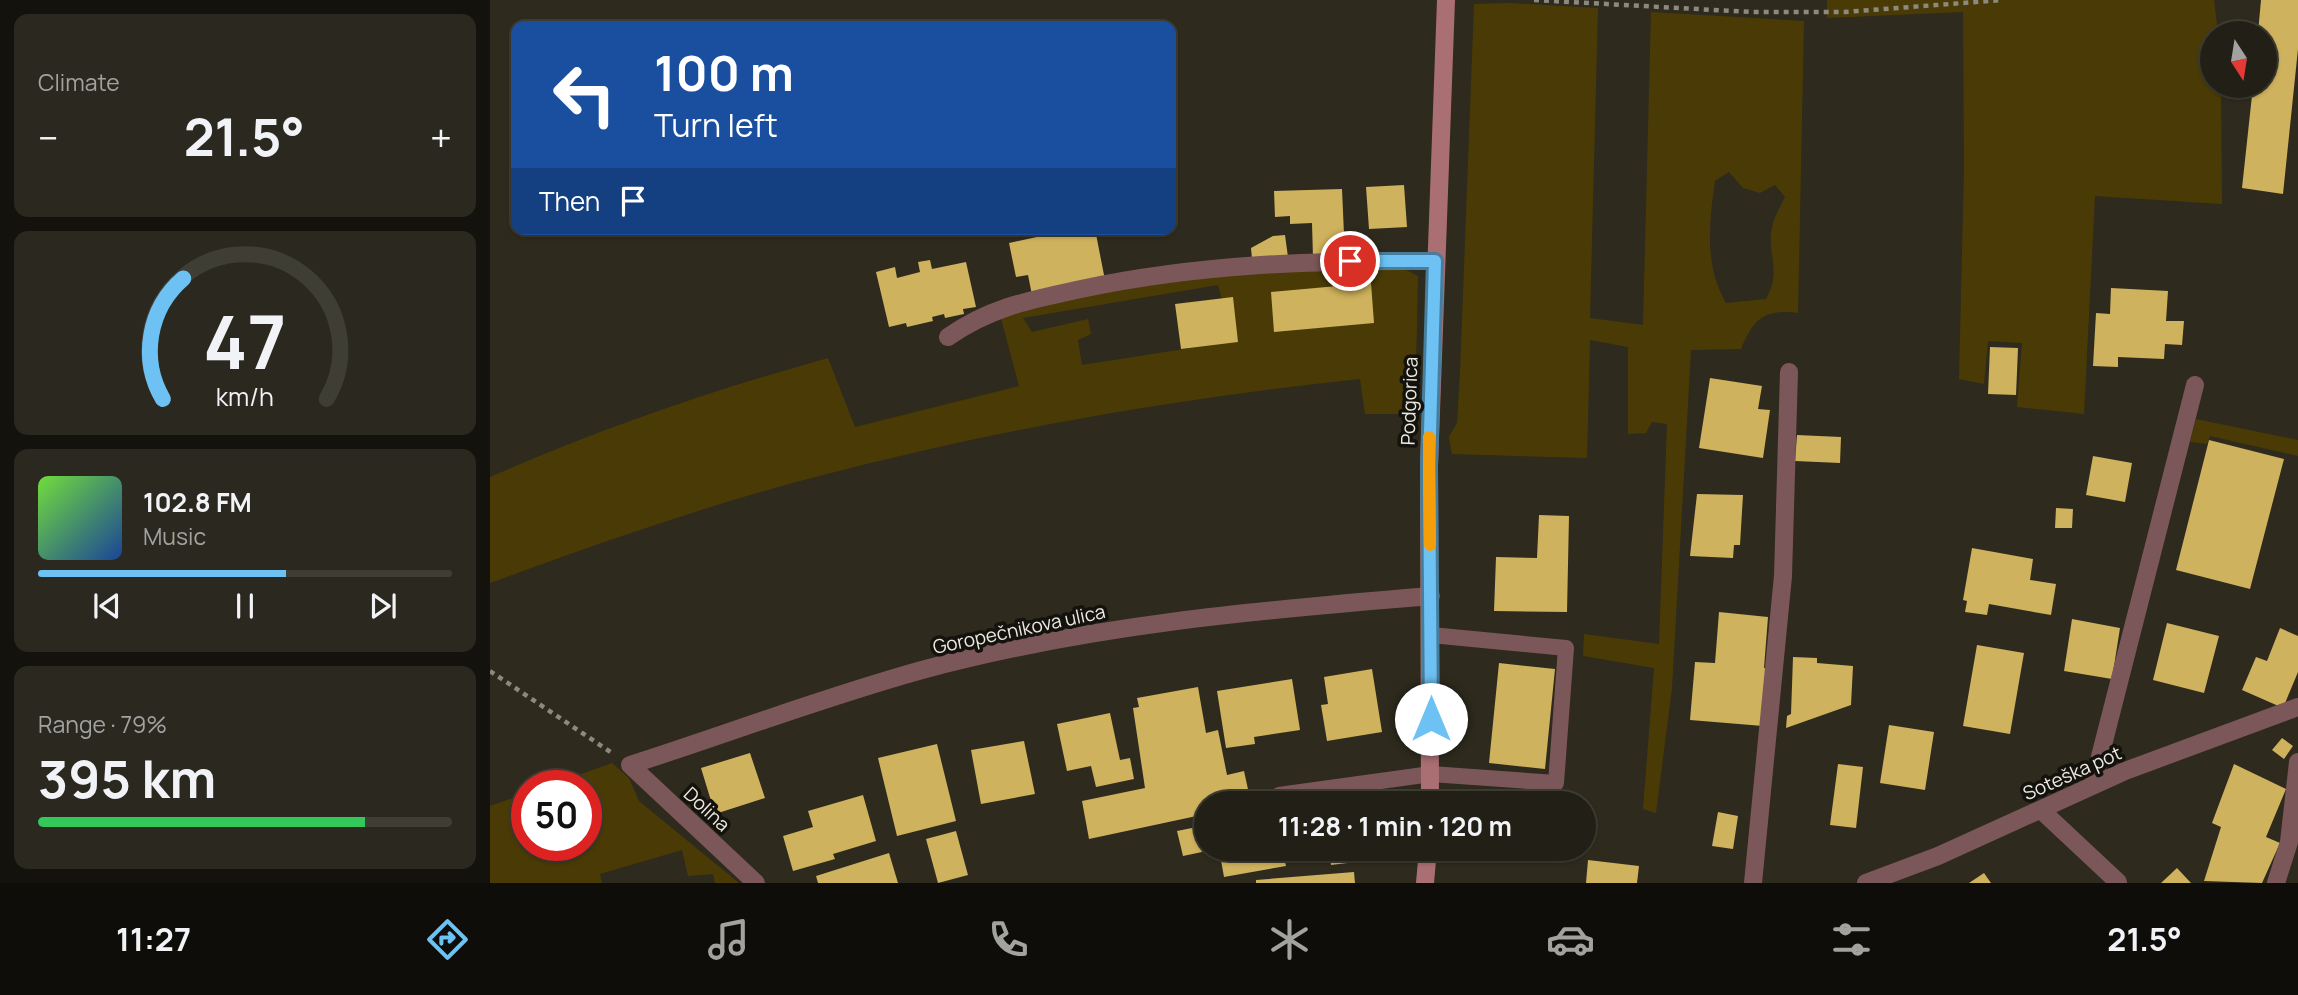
<!DOCTYPE html>
<html lang="en">
<head>
<meta charset="utf-8">
<style>
  body { margin:0; font-family:Manrope,sans-serif; background:#2a281f; color:#f1f3f6; height:100vh; display:flex; flex-direction:column; font-size:26px; white-space:nowrap }
  * { box-sizing:border-box; margin:0 }
  p { font-size:23px; color:#a2a3a1 }
  .icon { flex:none; width:38px; height:38px; fill:none; stroke:currentColor; stroke-width:2; stroke-linecap:round; stroke-linejoin:round }
  .map { position:relative; flex:1; overflow:hidden }
  .panel { display:flex; flex-direction:column; gap:14px; padding:14px; background:#13120c; width:490px }
  .panel>* { flex:none }
  .hud { position:absolute; left:21px; top:21px; width:665px; height:214px; border-radius:14px; box-shadow:0 2px 5px #0004,0 0 0 2px #3f3e35; background:#1a4fa0; color:#fff; overflow:hidden }
  .needle { width:46px; rotate:168deg }
  .fabs { position:absolute; left:1710px; top:21px; display:grid; gap:14px }
  .fabs a { display:grid; place-items:center; width:77px; height:77px; border-radius:50%; background:#222016; box-shadow:0 2px 5px #0004,0 0 0 2px #3f3e35; font-size:35px }
  .speed { position:absolute; left:21px; top:770px; display:flex; gap:14px; font-size:35px; font-weight:700; text-align:center }
  .speed>* { display:grid; place-content:center; width:91px; height:91px; border-radius:50%; background:#222016; box-shadow:0 2px 5px #0004,0 0 0 2px #3f3e35; line-height:1 }
  .speed .limit { border:10px solid #d22; background:#fff; color:#111 }
  .pin { position:absolute; display:grid; place-items:center; width:60px; height:60px; color:#fff; margin:-30px; border:4px solid #fff; border-radius:50%; box-shadow:0 2px 7px #0007 }
  .me { position:absolute; width:77px; margin:-38px; rotate:0deg; stroke-linejoin:round; filter:drop-shadow(0 0 5px #0008) }
  .turn { display:flex; align-items:center; gap:24px; height:147px; padding:0 28px; font-size:32px }
  .turn .icon { width:91px; height:91px; stroke-width:2.5 }
  .turn b { display:block; font-size:49px; line-height:60px }
  .then { display:flex; align-items:center; height:66px; padding:0 28px; background:#0003; gap:14px; font-size:26px }
  .big { font-size:52px; font-weight:700; line-height:1.1 }
  .panel .widget { flex:1; display:flex; flex-direction:column; justify-content:center; gap:10px; min-width:0; padding:0 24px; border-radius:14px; background:#2a281f }
  .panel .dial { align-items:center; gap:0 }
  .dial svg { height:182px; overflow:visible; fill:none; stroke:#3f3e35; stroke-width:7; stroke-linecap:round; text-anchor:middle }
  .dial text { fill:#f1f3f6; stroke:none }
  .song { display:flex; align-items:center; gap:21px }
  .cover { width:84px; height:84px; border-radius:10px; background:linear-gradient(135deg,hsl(100 70% 55%),hsl(220 70% 35%)) }
  .played { height:7px; border-radius:4px; background:linear-gradient(90deg,#6dc2f3 60%,#3f3e35 60%) }
  .keys { display:flex; justify-content:space-around; direction:ltr }
  .heat { display:flex; justify-content:space-between; align-items:center; font-size:38px; direction:ltr }
  .charge { height:10px; border-radius:5px; background:linear-gradient(90deg,#34c759 79%,#3f3e35 0) }
  .trip { position:absolute; left:704px; top:791px; width:402px; height:70px; border-radius:35px; background:#222016; box-shadow:0 2px 5px #0004,0 0 0 2px #3f3e35; font-weight:700; line-height:70px; text-align:center }
  .tabs { display:flex; height:112px; justify-content:space-around; align-items:center; background:#0e0d09; color:#a2a3a1 }
  .tabs .icon { width:49px; height:49px }
  .tabs .on { color:#6dc2f3 }
  .tabs b { font-size:32px; color:#f1f3f6 }
  main { display:flex; flex:1; min-height:0 }
  .map>svg:first-child { display:block }
  .green { fill:#4a3b06; fill-rule:evenodd }
  .building { fill:#cfb25d }
  .lines { fill:none; stroke-linecap:round; stroke-linejoin:round }
  .path { stroke:#8c897e; stroke-width:4.5; stroke-dasharray:5 5; stroke-linecap:butt }
  .service { stroke:#7c5759; stroke-width:16 }
  .minor { stroke:#7c5759; stroke-width:18 }
  .secondary { stroke:#aa6f73; stroke-width:18 }
  .route-casing { stroke:#477e9e; stroke-width:18 }
  .route { stroke:#6dc2f3; stroke-width:12 }
  .slow { stroke:#f59e0b; stroke-width:12 }
  .labels { text-anchor:middle; stroke-width:7; stroke-linejoin:round; paint-order:stroke }
  .street-label { font-size:19px; fill:#ece9e1; stroke:#14120d }
</style>
</head>
<body>
<main>
<section class="panel">
<div class="widget"><p>Climate</p>
<div class="heat"><a>−</a><b class="big">21.5°</b><a>+</a></div>
</div>
<div class="widget dial"><svg viewBox="0 0 100 80">
<path d="M14 69A42 42 0 1 1 86 69"/>
<path d="M14 69A42 42 0 0 1 23 16" stroke="#6dc2f3"/>
<text x="50" y="56" font-size="32" font-weight="700">47</text>
<text x="50" y="72" font-size="11">km/h</text>
</svg></div>
<div class="widget">
<div class="song"><i class="cover"></i><div><b>102.8 FM</b><p>Music</p></div></div>
<div class="played"></div>
<div class="keys"><svg class="icon" aria-label="previous" viewBox="0 0 24 24"><path d="M18 5L8 12l10 7zM5 5v14"/></svg><svg class="icon" aria-label="pause" viewBox="0 0 24 24"><path d="M8 5v14M16 5v14"/></svg><svg class="icon" aria-label="next" viewBox="0 0 24 24"><path d="M6 5l10 7-10 7zM19 5v14"/></svg></div>
</div>
<div class="widget"><p>Range · 79%</p><b class="big">395 km</b><div class="charge"></div></div>
</section>
<div class="map">
<svg width="1808" height="883" viewBox="0 0 1808 883">
  <rect width="100%" height="100%" fill="#2e2a1d"/>
  <path class="green" d="M1337,0H1724L1728,33H1722V86H1731L1732,204L1605,196L1594,414L1527,407L1532,343L1498,341L1494,384L1469,379L1474,168L1473,12L1337,18Z
    M1019,3L1108,8L1100,318L1153,325L1161,12L1314,21L1308,313C1274,309 1264,318 1251,349L1201,350L1182,688L1166,813L1153,809L1164,668L1093,656L1094,634L1169,644L1177,424L1162,422L1156,433L1138,434V347L1100,340L1097,458L962,454L959,437L967,423L970,373L984,4ZM1239,172L1253,188L1270,193L1285,185L1295,197C1289,209 1282,220 1281,234C1279,259 1291,272 1276,299L1236,303C1214,265 1219,223 1225,181Z
    M912,268L928,276L925,414H875L870,379C689,398 509,429 333,475C220,504 109,543 0,583V477C110,429 223,390 338,358L365,427L529,386L510,315L524,308L744,271ZM728,285L734,307L732,343L592,365L588,340L601,334L598,319L542,332L533,318Z
    M1706,419L1808,440V456L1720,436L1717,444L1700,442Z
    M122,763L139,778L149,801L249,883H225L223,874L198,876L192,850L110,874L112,883H0V806L37,793V845H96V786H58Z"/>
  <path class="building" d="M1771,0H1808V49L1793,194L1752,188L1763,86H1774V33H1768Z
    M914,185L917,227L879,229L876,187Z
    M852,189L855,257L823,258L822,223L800,224V216L785,217L784,191Z
    M584,229H605L615,280L542,295L538,275L526,277L519,243Z
    M795,235L798,257L762,259L761,248L783,236Z
    M440,260L442,269L476,262L486,307L473,309L474,314L455,318L454,314L442,317L443,321L417,327L416,323L399,327L386,272L405,267L407,278L430,272L428,262Z
    M881,283L884,323L784,332L781,292Z
    M1621,288L1678,291L1676,321H1694L1692,345L1675,344L1674,359L1628,357V367L1603,366L1606,313L1620,314Z
    M743,297L748,342L691,349L685,304Z
    M1500,347L1528,348L1526,395L1498,394Z
    M1220,378L1272,386L1268,409L1280,410L1273,458L1209,448Z
    M1307,435L1351,437L1350,463L1305,461Z
    M1719,440L1794,459L1760,589L1686,570Z
    M1603,456L1642,463L1635,502L1596,495Z
    M1207,494L1253,495L1250,545H1244L1243,558L1200,556Z
    M1566,508L1583,509L1582,528H1565Z
    M1049,515L1079,516L1077,612L1004,611L1006,557L1047,558Z
    M1482,548L1543,559L1540,580L1566,584L1561,615L1499,604L1497,615L1475,612L1477,601L1473,600Z
    M1229,612L1278,617L1274,668H1279L1273,726L1200,720L1205,662L1225,663Z
    M1582,619L1630,628L1622,679L1574,671Z
    M1677,623L1729,636L1714,693L1663,680Z
    M1790,628L1808,636V672L1793,708L1752,690L1766,657L1777,661Z
    M1487,645L1534,653L1520,734L1473,726Z
    M1303,657L1327,658V663L1363,666L1361,705L1296,728L1297,716L1301,714Z
    M1009,663L1065,669L1055,769L999,763Z
    M882,669L892,732L837,741L831,705L838,704L834,677Z
    M802,679L810,730L764,737L765,744L736,748L727,691Z
    M708,687L716,733L728,730L737,775L754,771L761,803H716V814L599,839L592,801L655,788L643,708L649,707L647,698Z
    M620,713L630,760L640,758L644,779L606,787L601,766L577,771L567,724Z
    M1399,725L1444,732L1435,790L1390,783Z
    M1792,738L1803,746L1794,759L1782,750Z
    M534,741L545,794L491,804L481,750Z
    M447,744L466,821L407,836L388,758Z
    M260,753L275,798L225,814L211,768Z
    M1348,764L1373,767L1366,828L1340,825Z
    M1744,764L1796,789L1776,837L1790,843L1772,883L1714,881L1731,827L1722,823Z
    M373,795L386,841L343,854L345,859L303,871L293,836L323,827L318,811Z
    M1228,812L1248,816L1243,849L1222,846Z
    M707,827L712,852L693,856L687,831Z
    M466,831L478,875L448,883L436,839Z
    M729,849H792L796,866L734,877Z
    M839,849H915V856L841,865Z
    M399,853L408,883H328L326,876Z
    M1098,860L1149,866L1147,883H1096Z
    M1687,868L1701,883H1671Z
    M864,872L865,883H766V880Z
    M1494,873L1501,883H1479Z"/>
  <g class="lines">
    <path class="path" d="M1044,0L1261,12H1354L1513,0
      M0,671L122,753"/>
    <path class="service" d="M789,795L941,774L1066,783L1076,648L941,635"/>
    <path class="minor" d="M458,337C501,307 540,300 591,289C708,264 826,260 945,261
      M1603,784L1705,385
      M1551,810L1628,882
      M266,883L140,765C237,734 334,697 432,670C598,625 770,610 941,596
      M1263,883L1293,576L1299,372
      M1376,883L1448,856L1635,771L1808,707
      M1786,883L1799,842L1808,762"/>
    <path class="secondary" d="M940,803L939,466L956,0
      M935,883L938,849"/>
  </g>
  <g class="lines">
    <g class="route-casing">
      <path id="route" d="M860,261H945L939,466L941,719"/>
    </g>
    <use href="#route" class="route"/>
    <path class="slow" d="M939,437L940,545"/>
  </g>
  <g class="labels">
    <g class="street-label">
      <text transform="translate(919 401) rotate(-88)" y="7">Podgorica</text>
      <text transform="translate(529 629) rotate(-12)" y="7">Goropečnikova ulica</text>
      <text transform="translate(1582 773) rotate(-24)" y="7">Soteška pot</text>
      <text transform="translate(217 809) rotate(43)" y="7">Dolina</text>
    </g>
  </g>
</svg>
<div class="fabs">
<a><svg class="needle" viewBox="-14 -14 28 28"><path d="M0-13l5 13h-10z" fill="#e53935"/><path d="M0 13l5-13h-10z" fill="#a2a3a1"/></svg></a>
</div>
<div class="speed"><div class="limit">50</div></div>
<div class="pin" style="left:860px;top:261px;background:#d93025"><svg class="icon" aria-label="arrive" viewBox="0 0 24 24"><path d="M6 21V4h12l-3 4 3 4H6"/></svg></div>
<svg class="me" style="left:941px;top:719px" viewBox="-20 -20 40 40"><circle r="19" fill="#fff"/><path d="M0-13L10 11 0 6-10 11z" fill="#6dc2f3"/></svg>
<div class="trip">11:28 · 1 min · 120 m</div>
<div class="hud">
<div class="turn"><svg class="icon" aria-label="left" viewBox="0 0 24 24"><path d="M17 20v-9H6M10 6l-5 5 5 5"/></svg><div><b>100 m</b>Turn left</div></div>
<div class="then">Then<svg class="icon" aria-label="arrive" viewBox="0 0 24 24"><path d="M6 21V4h12l-3 4 3 4H6"/></svg></div>
</div>
</div>
</main>
<nav class="tabs">
<b>11:27</b>
<svg class="icon on" aria-label="directions" viewBox="0 0 24 24"><path d="M12 3l9 9-9 9-9-9zM9 14v-3h6M13 9l2 2-2 2"/></svg>
<svg class="icon" aria-label="music" viewBox="0 0 24 24"><path d="M9 18V5l10-2v13"/><circle cx="6" cy="18" r="3"/><circle cx="16" cy="16" r="3"/></svg>
<svg class="icon" aria-label="phone" viewBox="0 0 24 24"><path d="M5 4h4l2 5-3 2q2 4 5 5l2-3 5 2v4C11 20 4 13 5 4z"/></svg>
<svg class="icon" aria-label="climate" viewBox="0 0 24 24"><path d="M12 3v18M4 7l16 10M4 17L20 7"/></svg>
<svg class="icon" aria-label="car" viewBox="0 0 24 24"><path d="M5 17H2v-5l4-1 3-4h7l3 4 3 1v5h-3M9 17h6M6 11h13"/><circle cx="7" cy="17" r="2"/><circle cx="17" cy="17" r="2"/></svg>
<svg class="icon" aria-label="filters" viewBox="0 0 24 24"><path d="M4 7h16M4 17h16"/><circle cx="9" cy="7" r="2"/><circle cx="15" cy="17" r="2"/></svg>
<b>21.5°</b>
</nav>
</body>
</html>
